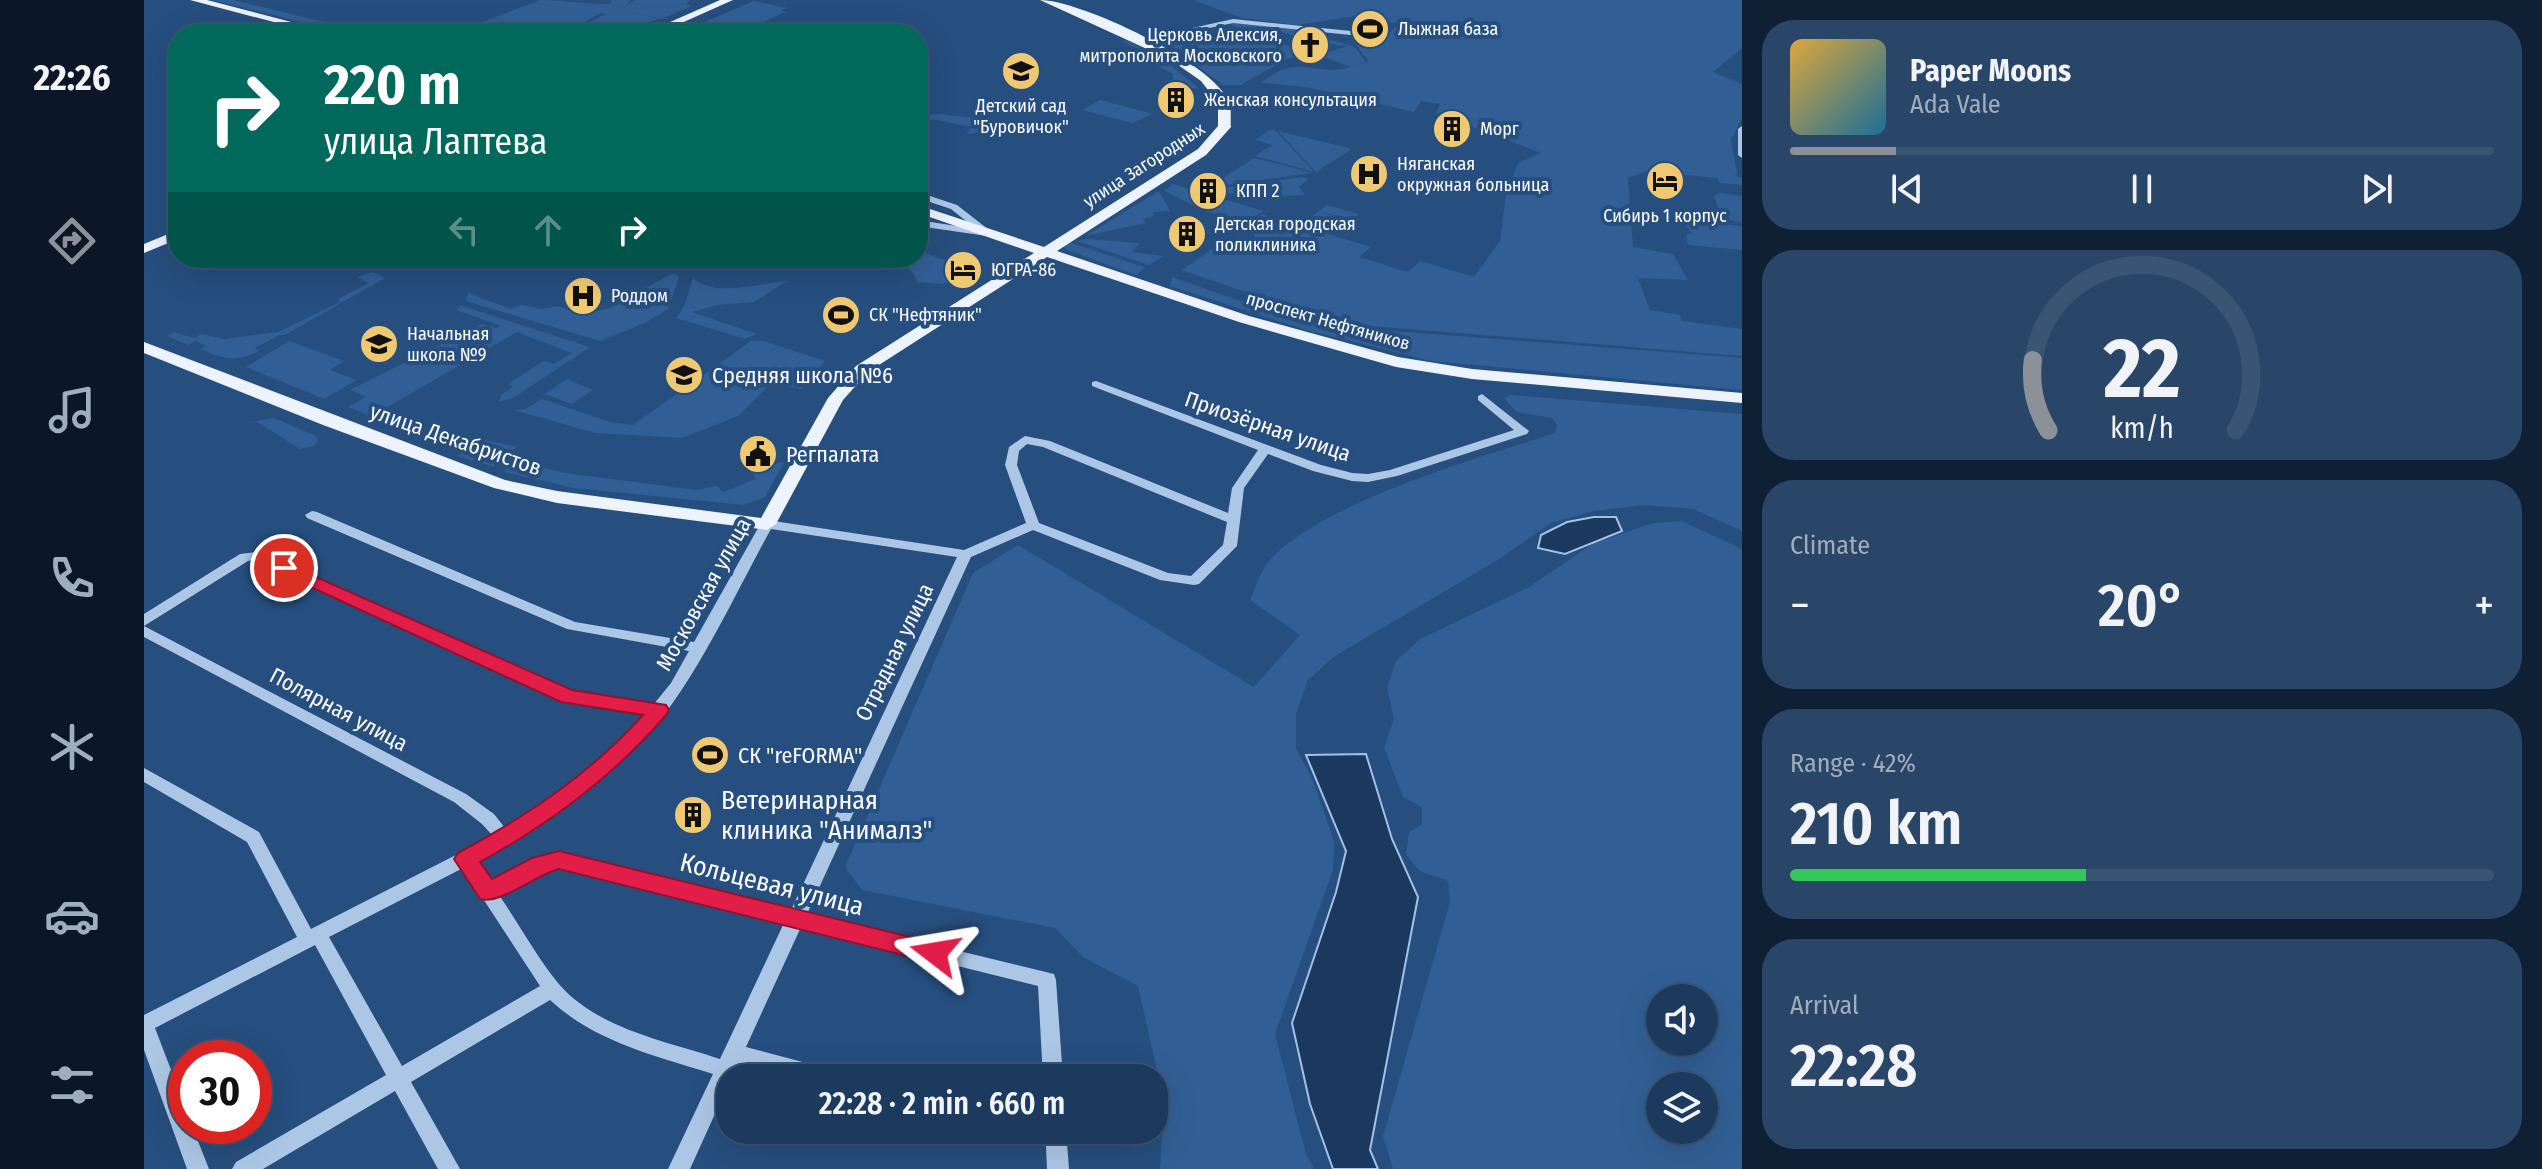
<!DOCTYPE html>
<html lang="en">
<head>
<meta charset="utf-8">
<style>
  body { margin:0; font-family:"Fira Sans Condensed",sans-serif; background:#294567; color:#f1f3f6; height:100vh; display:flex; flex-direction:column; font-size:30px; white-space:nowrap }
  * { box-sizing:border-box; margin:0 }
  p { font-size:26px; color:#a0adbc }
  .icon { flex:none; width:44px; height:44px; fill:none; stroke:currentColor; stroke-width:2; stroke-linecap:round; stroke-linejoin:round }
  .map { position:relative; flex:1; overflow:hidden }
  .drawer { display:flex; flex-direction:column; gap:20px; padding:20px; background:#0f2034; width:800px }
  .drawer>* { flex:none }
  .banner { position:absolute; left:24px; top:24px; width:760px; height:244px; border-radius:32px; box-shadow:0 8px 32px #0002,0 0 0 2px #3a5473; background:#00695c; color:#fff; overflow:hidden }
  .tools { position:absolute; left:1502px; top:984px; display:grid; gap:16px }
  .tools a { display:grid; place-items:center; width:72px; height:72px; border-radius:50%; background:#1c3a5e; box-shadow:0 8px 32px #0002,0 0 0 2px #3a5473; font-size:40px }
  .speed { position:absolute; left:24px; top:1040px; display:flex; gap:16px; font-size:40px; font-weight:700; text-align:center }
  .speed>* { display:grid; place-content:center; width:104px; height:104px; border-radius:50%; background:#1c3a5e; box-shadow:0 8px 32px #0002,0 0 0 2px #3a5473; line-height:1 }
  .speed .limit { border:12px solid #d22; background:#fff; color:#111 }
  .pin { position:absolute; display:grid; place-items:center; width:68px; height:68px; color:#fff; margin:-34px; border:4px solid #fff; border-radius:50%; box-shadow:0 2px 8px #0007 }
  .me { position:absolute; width:88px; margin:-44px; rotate:284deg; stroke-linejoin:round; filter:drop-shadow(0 0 6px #0008) }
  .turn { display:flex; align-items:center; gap:28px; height:168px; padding:0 24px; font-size:36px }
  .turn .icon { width:104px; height:104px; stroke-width:2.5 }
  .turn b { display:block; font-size:56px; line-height:68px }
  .lanes { display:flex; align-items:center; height:76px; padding:0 24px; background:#0003; justify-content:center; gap:40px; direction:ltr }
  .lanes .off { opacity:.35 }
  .big { font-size:60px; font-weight:600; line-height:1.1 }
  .drawer .card { flex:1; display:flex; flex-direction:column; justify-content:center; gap:12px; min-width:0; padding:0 28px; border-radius:32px; background:#294567 }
  .drawer .dial { align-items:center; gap:0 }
  .dial svg { height:208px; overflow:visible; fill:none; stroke:#3a5473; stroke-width:7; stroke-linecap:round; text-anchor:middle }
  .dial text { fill:#f1f3f6; stroke:none }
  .song { display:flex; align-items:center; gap:24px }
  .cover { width:96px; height:96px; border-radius:12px; background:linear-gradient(135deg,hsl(40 70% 55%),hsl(200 70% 35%)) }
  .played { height:8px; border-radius:4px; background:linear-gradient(90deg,#8c9099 15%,#3a5473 15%) }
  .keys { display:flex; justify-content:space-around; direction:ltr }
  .heat { display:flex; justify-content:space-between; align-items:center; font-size:44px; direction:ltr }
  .charge { height:12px; border-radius:6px; background:linear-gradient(90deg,#34c759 42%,#3a5473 0) }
  .trip { position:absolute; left:572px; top:1064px; width:452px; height:80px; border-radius:32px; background:#1c3a5e; box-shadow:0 8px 32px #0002,0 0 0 2px #3a5473; font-weight:600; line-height:80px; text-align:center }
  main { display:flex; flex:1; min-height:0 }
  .dock { display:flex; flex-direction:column; width:144px; justify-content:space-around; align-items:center; background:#0b1726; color:#a0adbc }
  .dock .icon { width:56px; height:56px }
  .dock .current { color:#8c9099 }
  .dock b { font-size:36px; color:#f1f3f6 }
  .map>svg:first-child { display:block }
  .green { fill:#315f95; fill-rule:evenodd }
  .water { fill:#1b395f; stroke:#a1c2e6; stroke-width:2 }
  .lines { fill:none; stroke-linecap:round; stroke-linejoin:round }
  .minor { fill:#acc7e5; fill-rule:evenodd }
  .major { fill:#edf3fd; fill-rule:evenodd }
  .route { fill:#e11d48; stroke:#92132f; stroke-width:2 }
  .labels { text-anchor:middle; stroke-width:8; stroke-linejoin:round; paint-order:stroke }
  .far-poi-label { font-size:18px; fill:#fff; stroke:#264e7e; text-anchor:start }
  .far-street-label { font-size:18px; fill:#fff; stroke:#264e7e }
  .poi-label { font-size:22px; fill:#fff; stroke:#264e7e; text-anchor:start }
  .street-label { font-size:22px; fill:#fff; stroke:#264e7e }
  .near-poi-label { font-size:26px; fill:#fff; stroke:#264e7e; text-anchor:start }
  .near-street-label { font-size:26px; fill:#fff; stroke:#264e7e }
</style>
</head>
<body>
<main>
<nav class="dock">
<b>22:26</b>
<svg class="icon current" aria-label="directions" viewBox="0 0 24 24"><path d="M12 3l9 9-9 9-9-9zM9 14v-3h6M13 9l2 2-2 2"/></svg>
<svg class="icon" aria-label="music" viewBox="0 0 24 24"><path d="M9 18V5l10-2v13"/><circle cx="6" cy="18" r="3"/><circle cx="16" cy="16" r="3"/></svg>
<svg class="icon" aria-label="phone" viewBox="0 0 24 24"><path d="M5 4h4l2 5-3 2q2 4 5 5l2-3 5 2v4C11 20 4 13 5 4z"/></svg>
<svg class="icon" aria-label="climate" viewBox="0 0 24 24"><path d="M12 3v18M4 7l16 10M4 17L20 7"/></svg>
<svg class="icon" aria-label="car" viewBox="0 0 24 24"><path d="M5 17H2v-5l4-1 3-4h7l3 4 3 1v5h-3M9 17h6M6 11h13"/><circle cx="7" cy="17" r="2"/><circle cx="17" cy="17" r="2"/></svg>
<svg class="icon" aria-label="filters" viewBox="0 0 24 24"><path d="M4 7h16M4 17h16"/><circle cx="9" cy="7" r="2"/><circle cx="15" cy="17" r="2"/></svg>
</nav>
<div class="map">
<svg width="1598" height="1169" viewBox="0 0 1598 1169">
  <rect width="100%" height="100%" fill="#264e7e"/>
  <path class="green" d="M68,0H89L229,34H206Z
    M397,0C417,0 457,6 467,3L468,0H487L482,5L493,0H546L542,4L548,6L517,19L483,11L515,19L478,30L473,22L475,31L424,34L461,14L457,13L418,34H306Z
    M1049,0H1598V48L1569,72L1598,84V118L1587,140L1593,173L1591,176L1598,178V185L1576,183L1573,178L1503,171L1484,178L1489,247L1529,254L1544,280L1494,278L1506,310L1536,315L1538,321L1598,329V356L1190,323L1038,270L1084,238L1103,242L1111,236L1103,224L1118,214L1227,247L1215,257L1264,272L1276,261L1330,277L1356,241L1362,194L1374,163L1397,153L1292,113L1296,104L1277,101L1270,112L1161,87L1117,83C1156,51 1170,78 1207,67L1174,55L1204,46L1190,45L1193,44C1180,45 1134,31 1120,27L1112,30L1142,39L1135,42L1163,53L1143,59L1098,84L1100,85H1075L1078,84L1037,54L1006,40L1047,31L1065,38L1099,31L1084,23L1089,22L1163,30L1162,33L1211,47L1222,62L1211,66L1225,62L1212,45L1241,37L1255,24L1211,16L1153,25L1098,18Z
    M610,1L644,8L637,10L642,12L594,33L558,23Z
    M981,40L1018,58L1056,89L1018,86L1029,79V74L995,56L999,51L979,42Z
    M956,100L1006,113L1007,115L988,123L938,110Z
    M796,114L857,121L828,134L822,133L828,127L788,119L781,125L774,123L776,116Z
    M1127,129L1131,130L1170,172L1111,156L1128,145L1111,140Z
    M1134,131L1205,148L1206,150L1172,172Z
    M1110,158L1169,173L1065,187Z
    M1157,177L1165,178L1155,187L1161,195L1102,198L1071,189Z
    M1029,184L1120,211C1091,231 1050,205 1020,191Z
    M1015,191L1026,211L1009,212L1010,216L999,219L1002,223L941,236Z
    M1575,193L1598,196V223L1577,218L1570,196Z
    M1183,205L1215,214L1210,218L1216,220L1175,212L1212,223L1201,230L1164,219Z
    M1538,220L1598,226V250L1544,245L1542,234H1548Z
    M942,239L996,243L988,252L1019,256L1005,265L933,241Z
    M922,241L997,266L1001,268L992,275L923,250L919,245Z
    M774,251L803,261L806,265L800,271L810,278L798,284L773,282C769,262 749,267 734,258H774Z
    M229,272L241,278L141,335H135L111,348L115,351C92,363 79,359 56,349L62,346L52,341L44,345L23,336L30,332L49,338L58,334L80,339L134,332L196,302L194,299L225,283L213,277Z
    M529,273L535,277L524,309L501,323L456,341L322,301L324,293L367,309L378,305L397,309L413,306L441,314L466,308Z
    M1028,277L1134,314L1185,326L1598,358V390L1287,361L1159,329L1026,286Z
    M549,278C569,298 617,283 643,281L610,302L573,305L548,312L613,334L601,339L532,318L540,307Z
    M318,306L446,347L369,398L355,402L357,395L369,387L364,384L400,361L410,364L428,353L373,332L237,411L288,433L321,441L301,446L204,407L222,397L206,390L338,324L352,328L357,326L312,310Z
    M145,341L200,361L186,370L213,380L180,399L102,367Z
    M607,341H619L681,361L658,389L630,384L623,387L594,416L538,438L451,433L370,410L381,409L398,399L466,422L489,425Z
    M423,379L449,390L428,404L401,394Z
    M1367,395L1598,414V531L1549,509L1499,505L1450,511L1407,523L1352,561L1191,656L1164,680L1152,714V749L1167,776L1190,841L1189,870L1131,1034L1162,1154L1170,1169H1016L1020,1102L994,986L939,957L911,928L718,890L701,867L829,573L874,545L1110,687L1156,635L1106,600C1112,588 1116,571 1125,561C1175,503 1337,457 1411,433L1413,425L1408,418L1372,412L1360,398Z
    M130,418L172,436L174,441L170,446L156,449L113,422L102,423Z
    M337,439L373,447L350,467L314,456Z
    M371,460L421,473L552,490L573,486L579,492L612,479L609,474L636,462L640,463L621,497L600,505L430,488L360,472Z
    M1538,521L1598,549V1169H1249L1239,1136L1306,902L1304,881L1276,871L1262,855L1265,832L1278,825V807L1259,797L1240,748L1250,718L1243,688L1252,661L1276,639L1385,587L1450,543L1509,523ZM1516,998H1560V1042H1516ZM1516,1086H1560V1130H1516Z"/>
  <path class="water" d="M1450,517H1472L1478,531L1421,554L1394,548L1397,535L1423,522Z
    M1222,754L1248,839L1274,897L1226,1150L1234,1169H1189L1166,1104L1148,1023L1192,892L1202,851L1162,755Z"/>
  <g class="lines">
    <path class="minor" d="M1089,19L1236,34L1240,36L1236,38L1089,23L998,42L994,40Z
      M1598,126V158L1594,155V129Z
      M774,192L813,205L849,233L843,236L774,226V220L832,229L807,209L774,198Z
      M952,381L1177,465L1208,473L1224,474L1246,470L1370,430L1334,400V396L1338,394L1385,431L1383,434L1253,476L1224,482L1208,481L1169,471L1124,454L1100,488L1093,546L1055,584L1050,585L1016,580L889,530L827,557L663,914L910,974L912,980L919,1078H899L894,986L657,927L602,1047L685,1069L692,1072L695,1078H651L594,1063L546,1169H524L569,1074C512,1056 451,1042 406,1000L267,1082L316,1169H294L251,1091L119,1169H88L92,1162L242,1075L171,945L11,1028L42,1109V1126H48L65,1169H43L0,1050V1015L153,937L103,842L0,782V768L115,832L167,929L349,836L338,824L310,802L0,637V626L322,794L350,814L361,828C413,794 463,762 502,714L419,701L111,560L104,561L0,626V614L96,554L113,552L427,692L510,704L527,683L545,651L423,629L163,518L161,515L168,511L173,512L431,622L550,642L618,521L623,520L820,550L882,523L861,465L865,447L881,436L906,441L1084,513L1088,488L1114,450L948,386V382ZM883,444L899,447L1083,522L1079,545L1047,576L1024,573L895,523L873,465L875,451ZM627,529L813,557L647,910L415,853L390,859L347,882L333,861L367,844L369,840C411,812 455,785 491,749C548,691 587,601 627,529ZM415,867L640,923L576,1059C522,1041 453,1029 414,983C392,956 375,924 355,895L400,870ZM319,868L396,986L258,1066L185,937Z
      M870,1130H922L925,1169H903L902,1146L873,1137Z"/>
    <path class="major" d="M46,0H63L193,34H175Z
      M576,0H589L513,34H499Z
      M896,0C936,0 1070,63 1085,102C1088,109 1086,120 1087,127L1062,155L913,251L1105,316L1254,357L1328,369L1598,393V403L1328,379L1252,367L1095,322L903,257L724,372L699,400L632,524L623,530L413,503L350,488L179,425L0,353V342L361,480L413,491L617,518L684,398L712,366L890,253L774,213V205L900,247L1054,149L1074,126V103L1057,81L1027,60Z
      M34,230V239L0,253V244Z"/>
  </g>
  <path class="route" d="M140,563L428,690L522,705L525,710L522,715C469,777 407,823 336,862L348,879L388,858L415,851L791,943L800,946L803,953L800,960L791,963L415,869C393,874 356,905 336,899L310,859L314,853C383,816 446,774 499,715L417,702L134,572V564Z"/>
  <defs>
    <g id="stadium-disc" transform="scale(2)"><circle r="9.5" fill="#eec972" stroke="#264e7e"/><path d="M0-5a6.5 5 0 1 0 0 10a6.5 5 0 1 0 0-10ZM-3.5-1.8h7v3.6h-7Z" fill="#111"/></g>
    <g id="church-disc" transform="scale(2)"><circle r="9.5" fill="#eec972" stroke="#264e7e"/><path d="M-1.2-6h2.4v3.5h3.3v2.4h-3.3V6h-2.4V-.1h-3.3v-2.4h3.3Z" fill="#111"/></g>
    <g id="school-disc" transform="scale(2)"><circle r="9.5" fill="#eec972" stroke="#264e7e"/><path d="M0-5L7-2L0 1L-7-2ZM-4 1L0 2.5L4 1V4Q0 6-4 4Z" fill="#111"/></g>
    <g id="building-disc" transform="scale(2)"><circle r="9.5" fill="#eec972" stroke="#264e7e"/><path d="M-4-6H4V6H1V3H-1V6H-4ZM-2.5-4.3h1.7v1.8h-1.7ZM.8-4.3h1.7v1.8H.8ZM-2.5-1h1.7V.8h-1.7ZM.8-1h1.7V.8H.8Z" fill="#111"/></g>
    <g id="hospital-disc" transform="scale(2)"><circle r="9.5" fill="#eec972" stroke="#264e7e"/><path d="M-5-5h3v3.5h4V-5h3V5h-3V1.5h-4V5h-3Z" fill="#111"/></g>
    <g id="hotel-disc" transform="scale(2)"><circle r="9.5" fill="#eec972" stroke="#264e7e"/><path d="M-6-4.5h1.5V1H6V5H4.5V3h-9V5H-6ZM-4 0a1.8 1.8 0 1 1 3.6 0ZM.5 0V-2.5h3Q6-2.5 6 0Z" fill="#111"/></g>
    <g id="civic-disc" transform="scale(2)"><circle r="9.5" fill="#eec972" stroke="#264e7e"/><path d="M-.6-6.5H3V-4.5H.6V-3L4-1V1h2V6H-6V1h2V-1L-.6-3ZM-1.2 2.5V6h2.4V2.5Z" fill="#111"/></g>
  </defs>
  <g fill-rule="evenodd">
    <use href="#stadium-disc" x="1226" y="29"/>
    <use href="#church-disc" x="1166" y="45"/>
    <use href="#school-disc" x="877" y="71"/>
    <use href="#building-disc" x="1032" y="100"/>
    <use href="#building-disc" x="1308" y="129"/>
    <use href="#hospital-disc" x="1225" y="174"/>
    <use href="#hotel-disc" x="1521" y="181"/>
    <use href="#building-disc" x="1064" y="191"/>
    <use href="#building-disc" x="1043" y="234"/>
    <use href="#hotel-disc" x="819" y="270"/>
    <use href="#hospital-disc" x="439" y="296"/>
    <use href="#stadium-disc" x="697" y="315"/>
    <use href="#school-disc" x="235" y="344"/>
    <use href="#school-disc" x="540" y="375"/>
    <use href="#civic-disc" x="614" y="454"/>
    <use href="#stadium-disc" x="566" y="755"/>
    <use href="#building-disc" x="549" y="815"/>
  </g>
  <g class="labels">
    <g class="far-poi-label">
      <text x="1254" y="35">Лыжная база</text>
      <text x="1138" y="41" text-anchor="end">Церковь Алексия,<tspan x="1138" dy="21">митрополита Московского</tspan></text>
      <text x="1060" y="106">Женская консультация</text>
      <text x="877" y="112" text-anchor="middle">Детский сад<tspan x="877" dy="21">"Буровичок"</tspan></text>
      <text x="1336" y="135">Морг</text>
      <text x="1253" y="170">Няганская<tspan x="1253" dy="21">окружная больница</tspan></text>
      <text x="1092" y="197">КПП 2</text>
      <text x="1521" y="222" text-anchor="middle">Сибирь 1 корпус</text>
      <text x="1071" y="230">Детская городская<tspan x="1071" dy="21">поликлиника</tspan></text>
      <text x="847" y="276">ЮГРА-86</text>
      <text x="467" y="302">Роддом</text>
      <text x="725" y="321">СК "Нефтяник"</text>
      <text x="263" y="340">Начальная<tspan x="263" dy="21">школа №9</tspan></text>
    </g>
    <g class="far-street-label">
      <text transform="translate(1000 165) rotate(-33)" y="6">улица Загородных</text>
      <text transform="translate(1184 321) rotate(16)" y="6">проспект Нефтяников</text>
    </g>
    <g class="poi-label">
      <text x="568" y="383">Средняя школа №6</text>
      <text x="642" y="462">Регпалата</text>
      <text x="594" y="763">СК "reFORMA"</text>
    </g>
    <g class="street-label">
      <text transform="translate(1124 426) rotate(19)" y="8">Приозёрная улица</text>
      <text transform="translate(312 439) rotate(19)" y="8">улица Декабристов</text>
      <text transform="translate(559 594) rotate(-61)" y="8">Московская улица</text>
      <text transform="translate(750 652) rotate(-64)" y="8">Отрадная улица</text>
      <text transform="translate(195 709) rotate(28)" y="8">Полярная улица</text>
    </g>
    <g class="near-poi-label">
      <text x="577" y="809">Ветеринарная<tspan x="577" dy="30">клиника "Анималз"</tspan></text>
    </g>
    <g class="near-street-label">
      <text transform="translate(628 884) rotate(14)" y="9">Кольцевая улица</text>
    </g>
  </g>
</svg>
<div class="tools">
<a><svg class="icon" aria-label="sound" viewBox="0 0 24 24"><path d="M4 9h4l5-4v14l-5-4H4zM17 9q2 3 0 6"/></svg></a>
<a><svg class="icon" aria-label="layers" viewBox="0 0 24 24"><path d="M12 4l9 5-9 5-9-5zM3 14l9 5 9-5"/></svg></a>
</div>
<div class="speed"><div class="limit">30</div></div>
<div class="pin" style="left:140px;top:568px;background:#d93025"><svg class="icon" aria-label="arrive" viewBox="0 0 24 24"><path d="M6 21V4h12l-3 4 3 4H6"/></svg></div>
<svg class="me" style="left:791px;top:953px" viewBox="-20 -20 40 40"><path d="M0-17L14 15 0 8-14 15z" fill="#e11d48" stroke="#fff" stroke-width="4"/></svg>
<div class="trip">22:28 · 2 min · 660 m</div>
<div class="banner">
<div class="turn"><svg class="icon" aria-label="right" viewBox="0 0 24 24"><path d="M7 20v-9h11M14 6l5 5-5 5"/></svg><div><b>220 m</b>улица Лаптева</div></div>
<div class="lanes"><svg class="icon off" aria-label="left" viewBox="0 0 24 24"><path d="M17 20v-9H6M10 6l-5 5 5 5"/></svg><svg class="icon off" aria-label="ahead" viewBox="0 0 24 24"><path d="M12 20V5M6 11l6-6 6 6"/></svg><svg class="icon" aria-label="right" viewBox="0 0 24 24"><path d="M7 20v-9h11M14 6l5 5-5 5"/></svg></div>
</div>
</div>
<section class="drawer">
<div class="card">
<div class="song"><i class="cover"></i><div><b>Paper Moons</b><p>Ada Vale</p></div></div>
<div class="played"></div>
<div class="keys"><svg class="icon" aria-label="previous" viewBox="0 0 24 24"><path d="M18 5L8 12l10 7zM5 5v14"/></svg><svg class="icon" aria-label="pause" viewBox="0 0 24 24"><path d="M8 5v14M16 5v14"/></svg><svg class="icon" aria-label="next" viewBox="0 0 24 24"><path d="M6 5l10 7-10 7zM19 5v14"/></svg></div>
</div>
<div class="card dial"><svg viewBox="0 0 100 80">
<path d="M14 69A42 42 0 1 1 86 69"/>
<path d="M14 69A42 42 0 0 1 8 42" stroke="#8c9099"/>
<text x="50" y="56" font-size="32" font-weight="700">22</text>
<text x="50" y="72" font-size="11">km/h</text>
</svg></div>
<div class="card"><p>Climate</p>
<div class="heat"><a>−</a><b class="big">20°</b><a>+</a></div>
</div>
<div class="card"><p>Range · 42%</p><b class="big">210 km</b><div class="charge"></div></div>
<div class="card"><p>Arrival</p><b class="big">22:28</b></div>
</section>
</main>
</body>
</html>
